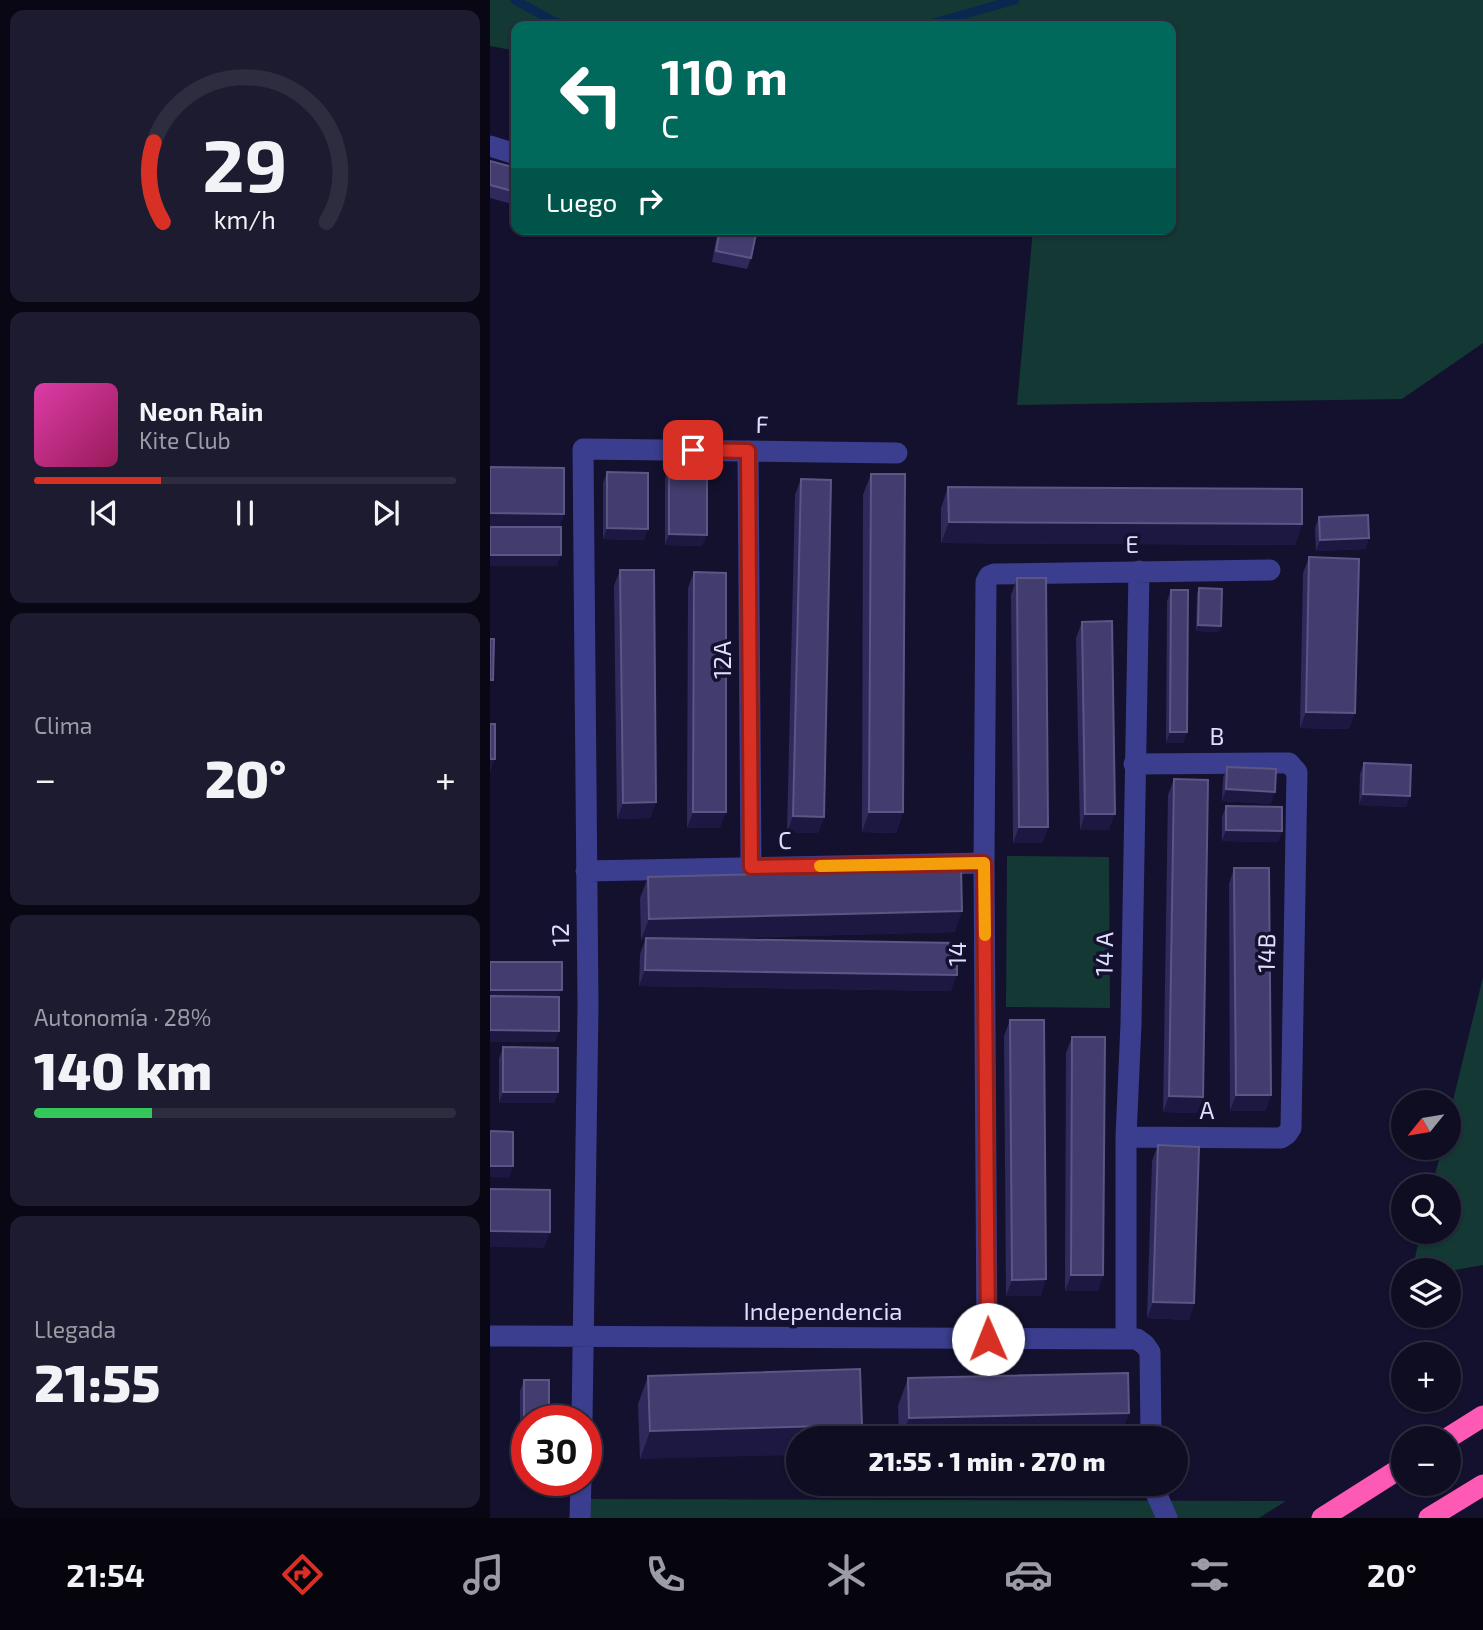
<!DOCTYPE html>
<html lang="es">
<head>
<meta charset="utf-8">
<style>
  body { margin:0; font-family:"Exo 2",sans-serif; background:#1c1b2f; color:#f1f3f6; height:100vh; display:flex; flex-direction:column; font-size:26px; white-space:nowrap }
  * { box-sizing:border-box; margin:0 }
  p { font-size:23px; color:#9b9ca5 }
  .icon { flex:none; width:38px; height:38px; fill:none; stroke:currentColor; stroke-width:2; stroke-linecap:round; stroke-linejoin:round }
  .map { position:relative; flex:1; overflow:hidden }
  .drawer { display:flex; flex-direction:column; gap:10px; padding:10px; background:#080713; width:490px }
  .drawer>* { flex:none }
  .banner { position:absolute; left:21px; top:21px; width:665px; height:214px; border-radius:14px; box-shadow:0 2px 5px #0004,0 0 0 2px #2e2d40; background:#00695c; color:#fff; overflow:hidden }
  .needle { width:46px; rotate:240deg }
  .fabs { position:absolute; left:901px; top:1090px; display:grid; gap:14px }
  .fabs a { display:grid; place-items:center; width:70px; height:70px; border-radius:50%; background:#0e0d22; box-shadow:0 2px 5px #0004,0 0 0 2px #2e2d40; font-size:35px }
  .speed { position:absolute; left:21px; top:1405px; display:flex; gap:14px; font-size:35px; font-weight:700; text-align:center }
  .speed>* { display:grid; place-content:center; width:91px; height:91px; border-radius:50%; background:#0e0d22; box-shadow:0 2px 5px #0004,0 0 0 2px #2e2d40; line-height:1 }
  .speed .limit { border:10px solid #d22; background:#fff; color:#111 }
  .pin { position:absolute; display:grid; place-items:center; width:60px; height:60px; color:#fff; margin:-30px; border-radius:14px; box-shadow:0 4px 10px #0006 }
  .me { position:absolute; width:77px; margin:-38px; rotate:359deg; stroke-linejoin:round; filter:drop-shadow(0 0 5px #0008) }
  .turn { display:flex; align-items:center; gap:24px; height:147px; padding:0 35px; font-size:32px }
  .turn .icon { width:91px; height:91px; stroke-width:2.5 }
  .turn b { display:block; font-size:49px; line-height:60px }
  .then { display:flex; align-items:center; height:66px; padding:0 35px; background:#0003; gap:14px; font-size:26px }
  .big { font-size:52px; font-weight:800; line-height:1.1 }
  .drawer .tile { flex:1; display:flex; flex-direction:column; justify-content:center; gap:10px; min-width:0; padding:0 24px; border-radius:14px; background:#1c1b2f }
  .drawer .dial { align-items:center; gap:0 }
  .dial svg { height:182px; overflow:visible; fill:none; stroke:#2e2d40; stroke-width:7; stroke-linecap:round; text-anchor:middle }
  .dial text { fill:#f1f3f6; stroke:none }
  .song { display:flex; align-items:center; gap:21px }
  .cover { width:84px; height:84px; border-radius:10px; background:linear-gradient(135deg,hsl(320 70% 55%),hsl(330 70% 35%)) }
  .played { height:7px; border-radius:4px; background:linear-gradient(90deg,#d93025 30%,#2e2d40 30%) }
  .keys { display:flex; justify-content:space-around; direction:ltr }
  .heat { display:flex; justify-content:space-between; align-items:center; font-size:38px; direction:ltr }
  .charge { height:10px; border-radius:5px; background:linear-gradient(90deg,#34c759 28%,#2e2d40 0) }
  .trip { position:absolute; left:296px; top:1426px; width:402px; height:70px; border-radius:35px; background:#0e0d22; box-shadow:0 2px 5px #0004,0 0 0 2px #2e2d40; font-weight:800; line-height:70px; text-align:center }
  .menu { display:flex; height:112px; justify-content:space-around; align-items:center; background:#06050e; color:#9b9ca5 }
  .menu .icon { width:49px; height:49px }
  .menu .on { color:#d93025 }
  .menu b { font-size:32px; color:#f1f3f6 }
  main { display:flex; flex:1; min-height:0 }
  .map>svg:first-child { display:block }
  .green { fill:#143834 }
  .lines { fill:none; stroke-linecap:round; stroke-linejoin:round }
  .stream { stroke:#09284f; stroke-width:9 }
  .minor { stroke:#3b3e8e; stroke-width:21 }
  .highway { stroke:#ff59b6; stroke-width:21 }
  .wall { fill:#2f2a5c }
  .shaded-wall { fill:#1c1842 }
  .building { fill:#423d6e; stroke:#5b5684; stroke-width:2 }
  .route-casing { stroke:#8d1f18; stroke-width:18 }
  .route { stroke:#d93025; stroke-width:12 }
  .slow { stroke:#f59e0b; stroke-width:12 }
  .labels { text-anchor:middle; stroke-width:7; stroke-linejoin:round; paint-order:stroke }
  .street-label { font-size:24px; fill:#dfdeff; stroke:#13112e }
</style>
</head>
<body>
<main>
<section class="drawer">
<div class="tile dial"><svg viewBox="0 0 100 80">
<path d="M14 69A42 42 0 1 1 86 69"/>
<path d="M14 69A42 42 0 0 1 10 34" stroke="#d93025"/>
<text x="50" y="56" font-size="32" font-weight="700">29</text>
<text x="50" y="72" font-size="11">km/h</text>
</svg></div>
<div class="tile">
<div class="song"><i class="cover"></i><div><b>Neon Rain</b><p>Kite Club</p></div></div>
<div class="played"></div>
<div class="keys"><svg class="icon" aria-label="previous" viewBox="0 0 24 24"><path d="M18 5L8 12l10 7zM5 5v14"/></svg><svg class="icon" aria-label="pause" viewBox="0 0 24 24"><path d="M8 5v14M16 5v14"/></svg><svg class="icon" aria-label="next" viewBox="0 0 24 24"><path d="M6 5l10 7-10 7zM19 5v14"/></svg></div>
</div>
<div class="tile"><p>Clima</p>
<div class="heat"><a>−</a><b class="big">20°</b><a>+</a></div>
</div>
<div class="tile"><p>Autonomía · 28%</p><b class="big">140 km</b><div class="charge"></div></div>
<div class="tile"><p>Llegada</p><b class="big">21:55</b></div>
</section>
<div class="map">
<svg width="993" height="1518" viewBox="0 0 993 1518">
  <rect width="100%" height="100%" fill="#13112e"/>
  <path class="green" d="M0,0H993V343L912,399L527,405L543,229H681V26H26V51L0,46Z
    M517,856L619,857L620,1008L516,1007Z
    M993,977V1265L959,1271L922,1270L931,1232H959V1186H942L952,1148H959V1117Z
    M93,1499L796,1501L769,1518H93Z"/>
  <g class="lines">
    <path class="stream" d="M25,0L65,22L86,26
      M433,26L525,0"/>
    <path class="minor" d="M0,146L26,154
      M258,451L261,868
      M96,871L494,863
      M636,1137L791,1138L797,1134L801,1128L807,772L799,763L644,764
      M0,1336L647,1339L655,1345L660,1352L661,1438
      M636,1338V1137L641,1024L649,571
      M497,1339L494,863L496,582L499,576L504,574L780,570
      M92,1421L98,1006L93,449L407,453
      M662,1484L677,1518
      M90,1518L91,1480"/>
    <path class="highway" d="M958,1438L993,1416
      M832,1518L914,1466
      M939,1518L993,1485"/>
  </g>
  <path class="wall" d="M0,161L26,168V205L0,198Z
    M228,229H267L261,258L257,269L222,262Z
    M179,467L212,546L175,545V478Z
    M117,472L154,540L113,539V483Z
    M381,474L413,812L406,833L372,832L373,495Z
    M311,479L334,817L328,833L297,832L305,495Z
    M458,487L812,524L805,545L451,543V508Z
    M829,517L879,538L875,549L826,551L825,528Z
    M819,557L859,729L810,728L813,573Z
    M130,570L166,802L160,818L127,819L124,586Z
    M204,572L230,828H197L198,588Z
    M527,578L558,827L552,843H523L521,595Z
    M709,588L729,632L706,631L707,594Z
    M681,590L697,732L693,743H676L677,601Z
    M592,622L619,830H590L586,638Z
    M874,763L920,796L916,807L869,805L870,774Z
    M737,767L781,804L732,801L733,778Z
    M684,779L713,1097L707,1113L673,1112L678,795Z
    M736,806L792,831L788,842L732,841V817Z
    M744,868L781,1095L775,1111H740L739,884Z
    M158,877L465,932L200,939L461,991L149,986L150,954L155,940H151L150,898Z
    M520,1020L551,1296H516L514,1036Z
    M582,1037L608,1291H575L576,1053Z
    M13,1047L68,1092L64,1103H9V1059Z
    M668,1145L704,1303L699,1320L657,1318L662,1161Z
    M158,1376L367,1438L150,1459L148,1404Z
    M418,1378L639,1413L629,1438H409L408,1406Z
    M34,1380L37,1421V1434H30V1391Z"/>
  <path class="shaded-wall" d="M0,513L74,514L69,530L0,529Z
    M459,522L812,524L805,545L451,543Z
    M117,528L158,529L154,540L113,539Z
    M179,534L217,535L212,546L175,545Z
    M879,538L875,549L826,551L830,540Z
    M0,555H71L67,566H0Z
    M708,625L731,626L729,632L706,631Z
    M816,712L865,713L859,729L810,728Z
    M680,732H697L693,743H676Z
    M0,759H5L0,773Z
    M736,789L785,792L781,804L732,801Z
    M873,794L920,796L916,807L869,805Z
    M166,802L160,818L127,819L133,803Z
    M203,812H236L230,828H197Z
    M379,812H413L406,833L372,832Z
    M595,814H625L619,830H590Z
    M303,816L334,817L328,833L297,832Z
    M529,827H558L552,843H523Z
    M736,830L792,831L788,842L732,841Z
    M472,911L465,932L151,940L159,919Z
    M155,970L467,975L461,991L149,986Z
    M0,990H72L67,1001H0Z
    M0,1030L69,1031L65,1042H0Z
    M13,1092H68L64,1103H9Z
    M746,1095H781L775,1111H740Z
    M679,1096L713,1097L707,1113L673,1112Z
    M0,1166H23L19,1178L0,1177Z
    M0,1231L60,1232L54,1248L0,1247Z
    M581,1275H613L608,1291H575Z
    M556,1279L551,1296H516L522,1280Z
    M663,1302L704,1303L699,1320L657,1318Z
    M639,1413L629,1438H411L419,1418Z
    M34,1423H37V1434H30Z
    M372,1425L367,1438H308V1455L150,1459L160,1431Z"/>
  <path class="building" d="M0,161L26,168V192L0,185Z
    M230,229H267L261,258L226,251Z
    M0,467L74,468V514L0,513Z
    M179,467L217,468V535L179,534Z
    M117,472L158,473V529L117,528Z
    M381,474H415L413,812H379Z
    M311,479L341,480L334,817L303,816Z
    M458,487L812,489V524L459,522Z
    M878,515L879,538L830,540L829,517Z
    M0,527H71V555H0Z
    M819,557L869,559L865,713L816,712Z
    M130,570H164L166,802L133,803Z
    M204,572L236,573V812H203Z
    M527,578H556L558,827H529Z
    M709,588L732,589L731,626L708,625Z
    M681,590H698L697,732H680Z
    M622,621L625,814H595L592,622Z
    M0,639H4L3,680H0Z
    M0,724H5V759H0Z
    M874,763L921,765L920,796L873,794Z
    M737,767L786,769L785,792L736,789Z
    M684,779L718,780L713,1097L679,1096Z
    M736,806L792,807V831L736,830Z
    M744,868H779L781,1095H746Z
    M471,869L472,911L159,919L158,877Z
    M156,938L467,943V975L155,970Z
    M0,962H72V990H0Z
    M0,996L69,997V1031L0,1030Z
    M520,1020H554L556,1279L522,1280Z
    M582,1037H615L613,1275H581Z
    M13,1047L68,1048V1092H13Z
    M0,1131L23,1132V1166H0Z
    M668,1145L709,1147L704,1303L663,1302Z
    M0,1189L60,1190V1232L0,1231Z
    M370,1369L372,1425L160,1431L158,1376Z
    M638,1373L639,1413L419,1418L418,1378Z
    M34,1380H59V1421H37V1423H34Z"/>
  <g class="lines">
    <g class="route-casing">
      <path id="route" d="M203,450L258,451L261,867L494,863L498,1339"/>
    </g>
    <use href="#route" class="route"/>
    <path class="slow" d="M330,866L494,863L495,935"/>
  </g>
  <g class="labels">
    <g class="street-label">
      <text transform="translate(272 425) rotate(1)" y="8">F</text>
      <text transform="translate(642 545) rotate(-1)" y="8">E</text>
      <text transform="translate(233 660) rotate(-90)" y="8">12A</text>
      <text x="727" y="745">B</text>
      <text transform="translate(295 841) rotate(-1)" y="8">C</text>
      <text transform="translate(71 935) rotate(-91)" y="8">12</text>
      <text transform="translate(777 953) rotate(-89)" y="8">14B</text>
      <text transform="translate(468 954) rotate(-90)" y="8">14</text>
      <text transform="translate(615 954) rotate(-89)" y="8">14 A</text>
      <text x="717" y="1119">A</text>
      <text x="333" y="1320">Independencia</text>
    </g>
  </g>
</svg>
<div class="fabs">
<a><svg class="needle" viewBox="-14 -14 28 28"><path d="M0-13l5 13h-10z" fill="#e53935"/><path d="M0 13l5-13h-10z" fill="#9b9ca5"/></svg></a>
<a><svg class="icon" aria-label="search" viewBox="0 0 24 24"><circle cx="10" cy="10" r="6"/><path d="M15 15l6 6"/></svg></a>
<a><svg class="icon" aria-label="layers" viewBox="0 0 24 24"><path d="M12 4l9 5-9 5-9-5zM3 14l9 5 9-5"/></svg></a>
<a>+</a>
<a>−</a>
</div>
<div class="speed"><div class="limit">30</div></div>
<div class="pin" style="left:203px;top:450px;background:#d93025"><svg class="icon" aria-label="arrive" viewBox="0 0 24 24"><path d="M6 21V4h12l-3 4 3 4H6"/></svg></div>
<svg class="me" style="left:498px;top:1339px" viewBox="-20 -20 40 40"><circle r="19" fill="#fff"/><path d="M0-13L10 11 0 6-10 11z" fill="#d93025"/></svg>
<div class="trip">21:55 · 1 min · 270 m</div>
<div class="banner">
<div class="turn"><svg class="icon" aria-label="left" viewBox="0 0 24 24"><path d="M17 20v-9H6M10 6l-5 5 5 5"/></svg><div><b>110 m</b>C</div></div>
<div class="then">Luego<svg class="icon" aria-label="right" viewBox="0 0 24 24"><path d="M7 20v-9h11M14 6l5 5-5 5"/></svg></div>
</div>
</div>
</main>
<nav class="menu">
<b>21:54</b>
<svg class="icon on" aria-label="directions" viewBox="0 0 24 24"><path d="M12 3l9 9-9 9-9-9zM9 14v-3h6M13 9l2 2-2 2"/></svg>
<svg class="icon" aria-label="music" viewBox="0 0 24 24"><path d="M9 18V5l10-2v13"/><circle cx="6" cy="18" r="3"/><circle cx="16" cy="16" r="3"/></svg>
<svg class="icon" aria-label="phone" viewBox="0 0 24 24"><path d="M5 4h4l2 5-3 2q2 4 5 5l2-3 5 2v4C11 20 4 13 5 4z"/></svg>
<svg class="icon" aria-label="climate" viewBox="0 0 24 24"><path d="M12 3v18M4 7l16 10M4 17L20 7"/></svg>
<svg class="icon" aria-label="car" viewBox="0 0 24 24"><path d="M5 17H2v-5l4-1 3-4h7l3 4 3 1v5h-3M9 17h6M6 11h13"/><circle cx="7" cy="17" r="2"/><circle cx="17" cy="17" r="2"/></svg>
<svg class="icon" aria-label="filters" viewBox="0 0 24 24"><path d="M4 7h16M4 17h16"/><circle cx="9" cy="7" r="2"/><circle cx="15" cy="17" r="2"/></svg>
<b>20°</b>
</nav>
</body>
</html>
